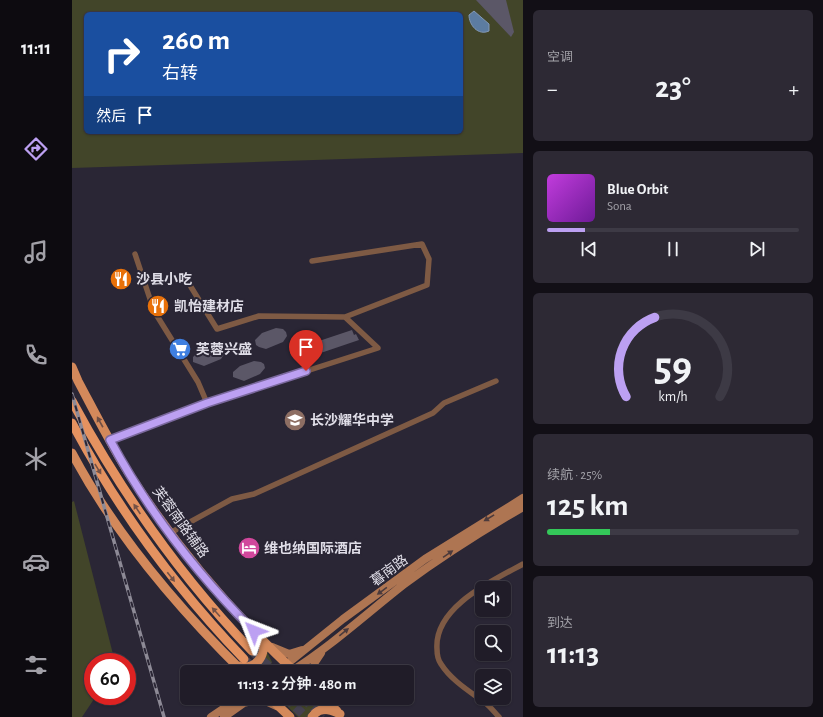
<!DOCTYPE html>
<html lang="zh">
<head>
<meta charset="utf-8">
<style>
  body { margin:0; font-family:"Alegreya Sans","Noto Sans SC",sans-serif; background:#2d2934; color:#f1f3f6; height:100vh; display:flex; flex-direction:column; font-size:15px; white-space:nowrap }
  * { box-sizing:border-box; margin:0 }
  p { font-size:13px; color:#a2a1a8 }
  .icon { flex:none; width:22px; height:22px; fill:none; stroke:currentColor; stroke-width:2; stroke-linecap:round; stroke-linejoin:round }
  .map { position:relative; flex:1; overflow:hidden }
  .sheet { display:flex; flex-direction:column; gap:10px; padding:10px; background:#120f16; width:300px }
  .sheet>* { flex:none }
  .top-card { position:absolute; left:12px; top:12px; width:379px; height:122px; border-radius:6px; box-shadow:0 1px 3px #0004,0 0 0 1px #3d3a45; background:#1a4fa0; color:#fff; overflow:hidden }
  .fabs { position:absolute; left:403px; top:581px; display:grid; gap:8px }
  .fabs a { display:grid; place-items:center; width:36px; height:36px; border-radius:6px; background:#201c28; box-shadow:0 1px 3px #0004,0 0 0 1px #3d3a45; font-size:20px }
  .speed { position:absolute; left:12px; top:653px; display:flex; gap:8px; font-size:20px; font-weight:700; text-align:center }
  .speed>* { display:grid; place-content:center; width:52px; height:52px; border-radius:50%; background:#201c28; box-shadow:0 1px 3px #0004,0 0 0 1px #3d3a45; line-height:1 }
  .speed .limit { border:6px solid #d22; background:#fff; color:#111 }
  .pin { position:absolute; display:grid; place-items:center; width:34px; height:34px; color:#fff; margin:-41px -17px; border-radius:50% 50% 50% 0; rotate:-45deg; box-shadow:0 0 4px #0007 }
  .pin .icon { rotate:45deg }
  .me { position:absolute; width:44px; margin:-22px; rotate:315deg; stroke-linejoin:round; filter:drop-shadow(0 0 3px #0008) }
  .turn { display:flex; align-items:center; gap:14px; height:84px; padding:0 12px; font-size:18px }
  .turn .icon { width:52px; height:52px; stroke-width:2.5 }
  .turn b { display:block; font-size:28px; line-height:34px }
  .then { display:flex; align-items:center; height:38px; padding:0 12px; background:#0003; gap:8px; font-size:15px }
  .big { font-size:30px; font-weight:600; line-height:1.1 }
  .sheet .tile { flex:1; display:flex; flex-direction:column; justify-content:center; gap:6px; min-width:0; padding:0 14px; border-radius:6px; background:#2d2934 }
  .sheet .dial { align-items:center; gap:0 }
  .dial svg { height:104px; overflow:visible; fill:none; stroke:#3d3a45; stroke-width:7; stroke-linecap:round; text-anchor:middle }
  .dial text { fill:#f1f3f6; stroke:none }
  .song { display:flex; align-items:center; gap:12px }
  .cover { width:48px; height:48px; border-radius:6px; background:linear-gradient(135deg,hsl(290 70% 55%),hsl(280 70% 35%)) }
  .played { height:4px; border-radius:2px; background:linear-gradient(90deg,#bca0f2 15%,#3d3a45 15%) }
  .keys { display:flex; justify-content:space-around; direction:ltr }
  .heat { display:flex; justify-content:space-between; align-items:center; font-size:22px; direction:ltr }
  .charge { height:6px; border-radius:3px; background:linear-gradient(90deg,#34c759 25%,#3d3a45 0) }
  .trip { position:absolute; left:108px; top:665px; width:234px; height:40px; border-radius:6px; background:#201c28; box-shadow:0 1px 3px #0004,0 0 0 1px #3d3a45; font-weight:600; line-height:40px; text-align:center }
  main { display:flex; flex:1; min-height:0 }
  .menu { display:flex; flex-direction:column; width:72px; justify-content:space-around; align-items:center; background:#0d0b10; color:#a2a1a8 }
  .menu .icon { width:28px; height:28px }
  .menu .on { color:#bca0f2 }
  .menu b { font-size:18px; color:#f1f3f6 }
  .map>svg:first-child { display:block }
  .green { fill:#424529; fill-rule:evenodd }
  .water { fill:#5c7ca1; stroke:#8399b6 }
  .building { fill:#5b5767 }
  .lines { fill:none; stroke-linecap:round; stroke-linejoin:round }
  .trunk-tunnel { stroke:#454150; stroke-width:9; stroke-dasharray:9 4.5; stroke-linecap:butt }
  .minor { stroke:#7e5a44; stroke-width:5.5 }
  .secondary { stroke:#ae7552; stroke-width:8 }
  .primary { stroke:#d3895b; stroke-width:9 }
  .trunk { stroke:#e49260; stroke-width:9 }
  .rail-casing { stroke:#8d8a96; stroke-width:3.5 }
  .rail { stroke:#2a2635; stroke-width:2; stroke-dasharray:6; stroke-linecap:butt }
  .oneway { fill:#6e4e44 }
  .oneway2 { fill:#745146 }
  .oneway3 { fill:#4b3a3c }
  .route-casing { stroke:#7a689d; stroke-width:10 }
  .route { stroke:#bca0f2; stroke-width:7 }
  .labels { text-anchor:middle; stroke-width:4; stroke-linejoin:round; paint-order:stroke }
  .poi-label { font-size:14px; font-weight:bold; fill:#dfdde7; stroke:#2a2635; text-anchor:start }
  .street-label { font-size:14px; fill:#dfdde7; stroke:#2a2635 }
</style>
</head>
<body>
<main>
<nav class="menu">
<b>11:11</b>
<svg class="icon on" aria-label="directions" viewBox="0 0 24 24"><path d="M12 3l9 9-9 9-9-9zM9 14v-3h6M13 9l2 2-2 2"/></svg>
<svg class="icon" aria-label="music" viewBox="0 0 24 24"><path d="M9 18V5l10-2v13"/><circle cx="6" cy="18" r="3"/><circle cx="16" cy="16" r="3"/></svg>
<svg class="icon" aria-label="phone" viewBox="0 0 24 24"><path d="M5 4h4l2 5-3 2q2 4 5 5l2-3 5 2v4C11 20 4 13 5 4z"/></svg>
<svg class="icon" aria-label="climate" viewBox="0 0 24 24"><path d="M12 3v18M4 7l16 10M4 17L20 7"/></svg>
<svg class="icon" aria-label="car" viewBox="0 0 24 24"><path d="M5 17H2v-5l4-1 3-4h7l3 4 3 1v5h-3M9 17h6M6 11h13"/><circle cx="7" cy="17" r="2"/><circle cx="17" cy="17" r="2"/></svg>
<svg class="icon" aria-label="filters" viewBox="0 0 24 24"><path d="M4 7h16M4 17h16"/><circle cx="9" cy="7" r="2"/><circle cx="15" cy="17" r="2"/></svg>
</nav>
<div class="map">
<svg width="451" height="717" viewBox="0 0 451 717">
  <rect width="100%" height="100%" fill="#2a2635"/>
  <path class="green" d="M0,0H451V153L0,168ZM14,14H389V132H14Z
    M2,501L43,662H21V696H24L10,717H0V502Z
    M195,652L200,662L196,672H178L176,670Z
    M207,698H244L251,705L240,709L235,717H226Z"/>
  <path class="water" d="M402,11L417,24V31C406,36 397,25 397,15Z"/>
  <path class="building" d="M404,0H434L442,32L439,37Z
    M204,328L211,329L214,332L215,336L211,342L194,349L187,347L184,345L183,340L190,333Z
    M280,330L282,335L284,334L287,340L228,360L226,348Z
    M142,346L149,347L152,349L153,353L149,359L132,366L121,362V357L128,350Z
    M182,361L189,362L192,364L193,368L188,374L172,381L161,377V372L168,366Z"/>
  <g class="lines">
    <path class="trunk-tunnel" d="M180,651L203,672
      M174,661L186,672
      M214,698L234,717
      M231,698L251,717"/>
    <path class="minor" d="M63,254L82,311L126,382L135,403
      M240,261L350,244L357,259L355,285L273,317
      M38,440L135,403L306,348L273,317L187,316L145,329L119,287
      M98,533L160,499L182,494L361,413L372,403L424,381
      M427,717C422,712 418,706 412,702C397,691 379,680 369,664C366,660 365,654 365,649C362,607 420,581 451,564"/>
    <path class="secondary" d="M200,647L217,654L230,650
      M205,672L271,619L353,559L451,498
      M218,672C258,647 294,614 331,585C369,557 410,531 451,507
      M241,672L243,662L249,653
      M171,703L189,699L204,706
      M139,717L167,698
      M152,717L176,700"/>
    <path class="primary" d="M0,367L6,381C22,411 38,443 56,472C103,546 159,612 223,672
      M0,453C43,534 106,608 171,672
      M164,665C181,673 196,656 190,640
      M198,698L218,717
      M251,698L265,711
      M240,717C247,706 258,709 268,714"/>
    <path class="trunk" d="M0,401C49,492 108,576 180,651
      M0,423C47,512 103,587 172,659"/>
    <g class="rail-casing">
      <path id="rail" d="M0,394L92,717"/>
    </g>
    <use href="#rail" class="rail"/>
  </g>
  <defs><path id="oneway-solid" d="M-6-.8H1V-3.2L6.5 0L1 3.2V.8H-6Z"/></defs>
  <use class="oneway" href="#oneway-solid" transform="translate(28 422) rotate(-119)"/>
  <g class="oneway2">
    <use href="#oneway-solid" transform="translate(26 469) rotate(59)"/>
    <use href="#oneway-solid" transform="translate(65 509) rotate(-124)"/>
    <use href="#oneway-solid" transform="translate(99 577) rotate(52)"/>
    <use href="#oneway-solid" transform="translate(144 612) rotate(-132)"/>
  </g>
  <g class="oneway3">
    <use href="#oneway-solid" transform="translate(417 518) rotate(149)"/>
    <use href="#oneway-solid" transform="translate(376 554) rotate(-34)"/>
    <use href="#oneway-solid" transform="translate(310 591) rotate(144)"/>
    <use href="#oneway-solid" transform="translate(272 632) rotate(-39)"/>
  </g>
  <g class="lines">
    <g class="route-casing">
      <path id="route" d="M182,631C126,575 75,509 38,440L135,403L234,371"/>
    </g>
    <use href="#route" class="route"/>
  </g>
  <defs>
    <g id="restaurant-disc" transform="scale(1.15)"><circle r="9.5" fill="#e8710a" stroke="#2a2635"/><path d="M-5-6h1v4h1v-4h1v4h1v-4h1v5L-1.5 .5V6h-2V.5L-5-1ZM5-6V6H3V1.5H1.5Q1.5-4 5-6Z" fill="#fff"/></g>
    <g id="supermarket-disc" transform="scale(1.15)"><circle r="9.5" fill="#3f7fe0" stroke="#2a2635"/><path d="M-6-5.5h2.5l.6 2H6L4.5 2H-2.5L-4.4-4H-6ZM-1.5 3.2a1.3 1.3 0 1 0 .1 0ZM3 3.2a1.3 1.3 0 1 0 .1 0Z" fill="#fff"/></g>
    <g id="school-disc" transform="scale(1.15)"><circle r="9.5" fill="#8d6e63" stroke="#2a2635"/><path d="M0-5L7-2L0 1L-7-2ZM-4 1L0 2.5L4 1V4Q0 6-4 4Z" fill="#fff"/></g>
    <g id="hotel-disc" transform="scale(1.15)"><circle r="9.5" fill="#d1479c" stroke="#2a2635"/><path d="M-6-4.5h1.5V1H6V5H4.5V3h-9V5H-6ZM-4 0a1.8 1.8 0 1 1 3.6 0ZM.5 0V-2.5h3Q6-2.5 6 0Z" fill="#fff"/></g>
  </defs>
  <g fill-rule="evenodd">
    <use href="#restaurant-disc" x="49" y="279"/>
    <use href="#restaurant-disc" x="86" y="306"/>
    <use href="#supermarket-disc" x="108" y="349"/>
    <use href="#school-disc" x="223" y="420"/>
    <use href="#hotel-disc" x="177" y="548"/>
  </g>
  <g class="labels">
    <g class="poi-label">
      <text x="64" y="284">沙县小吃</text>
      <text x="102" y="311">凯怡建材店</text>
      <text x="124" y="354">芙蓉兴盛</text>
      <text x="238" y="425">长沙耀华中学</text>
      <text x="192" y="553">维也纳国际酒店</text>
    </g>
    <g class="street-label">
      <text transform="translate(109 522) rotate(54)" y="5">芙蓉南路辅路</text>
      <text transform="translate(317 570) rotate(-36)" y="5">暮南路</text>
    </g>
  </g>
</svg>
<div class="fabs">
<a><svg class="icon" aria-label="sound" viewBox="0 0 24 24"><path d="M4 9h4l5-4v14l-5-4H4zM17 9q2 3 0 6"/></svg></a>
<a><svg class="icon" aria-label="search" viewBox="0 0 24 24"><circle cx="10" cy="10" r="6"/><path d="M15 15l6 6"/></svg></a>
<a><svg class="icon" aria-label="layers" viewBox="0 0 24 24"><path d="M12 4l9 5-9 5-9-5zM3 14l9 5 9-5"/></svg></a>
</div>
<div class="speed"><div class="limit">60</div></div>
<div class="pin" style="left:234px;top:371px;background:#d93025"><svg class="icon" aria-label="arrive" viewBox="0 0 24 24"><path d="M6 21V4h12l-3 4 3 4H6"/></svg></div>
<svg class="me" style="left:182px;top:631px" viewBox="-20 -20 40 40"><path d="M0-17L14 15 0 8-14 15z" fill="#bca0f2" stroke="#fff" stroke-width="4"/></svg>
<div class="trip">11:13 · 2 分钟 · 480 m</div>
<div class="top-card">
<div class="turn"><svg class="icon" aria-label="right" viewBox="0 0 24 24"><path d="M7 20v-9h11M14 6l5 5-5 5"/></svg><div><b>260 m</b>右转</div></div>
<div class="then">然后<svg class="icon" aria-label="arrive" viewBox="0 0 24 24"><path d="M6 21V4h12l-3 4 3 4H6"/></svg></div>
</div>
</div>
<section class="sheet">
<div class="tile"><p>空调</p>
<div class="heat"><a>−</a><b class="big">23°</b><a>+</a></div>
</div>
<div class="tile">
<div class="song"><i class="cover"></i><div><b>Blue Orbit</b><p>Sona</p></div></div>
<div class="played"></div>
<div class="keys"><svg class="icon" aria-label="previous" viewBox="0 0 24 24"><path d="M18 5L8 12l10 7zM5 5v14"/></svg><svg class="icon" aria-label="pause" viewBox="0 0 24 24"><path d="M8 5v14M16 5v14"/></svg><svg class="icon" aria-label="next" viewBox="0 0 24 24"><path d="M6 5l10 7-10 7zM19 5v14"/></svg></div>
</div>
<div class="tile dial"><svg viewBox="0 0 100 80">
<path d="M14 69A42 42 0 1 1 86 69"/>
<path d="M14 69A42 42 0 0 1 36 8" stroke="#bca0f2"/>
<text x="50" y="56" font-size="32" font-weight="700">59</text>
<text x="50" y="72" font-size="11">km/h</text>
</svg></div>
<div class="tile"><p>续航 · 25%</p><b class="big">125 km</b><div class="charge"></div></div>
<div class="tile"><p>到达</p><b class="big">11:13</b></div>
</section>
</main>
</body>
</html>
